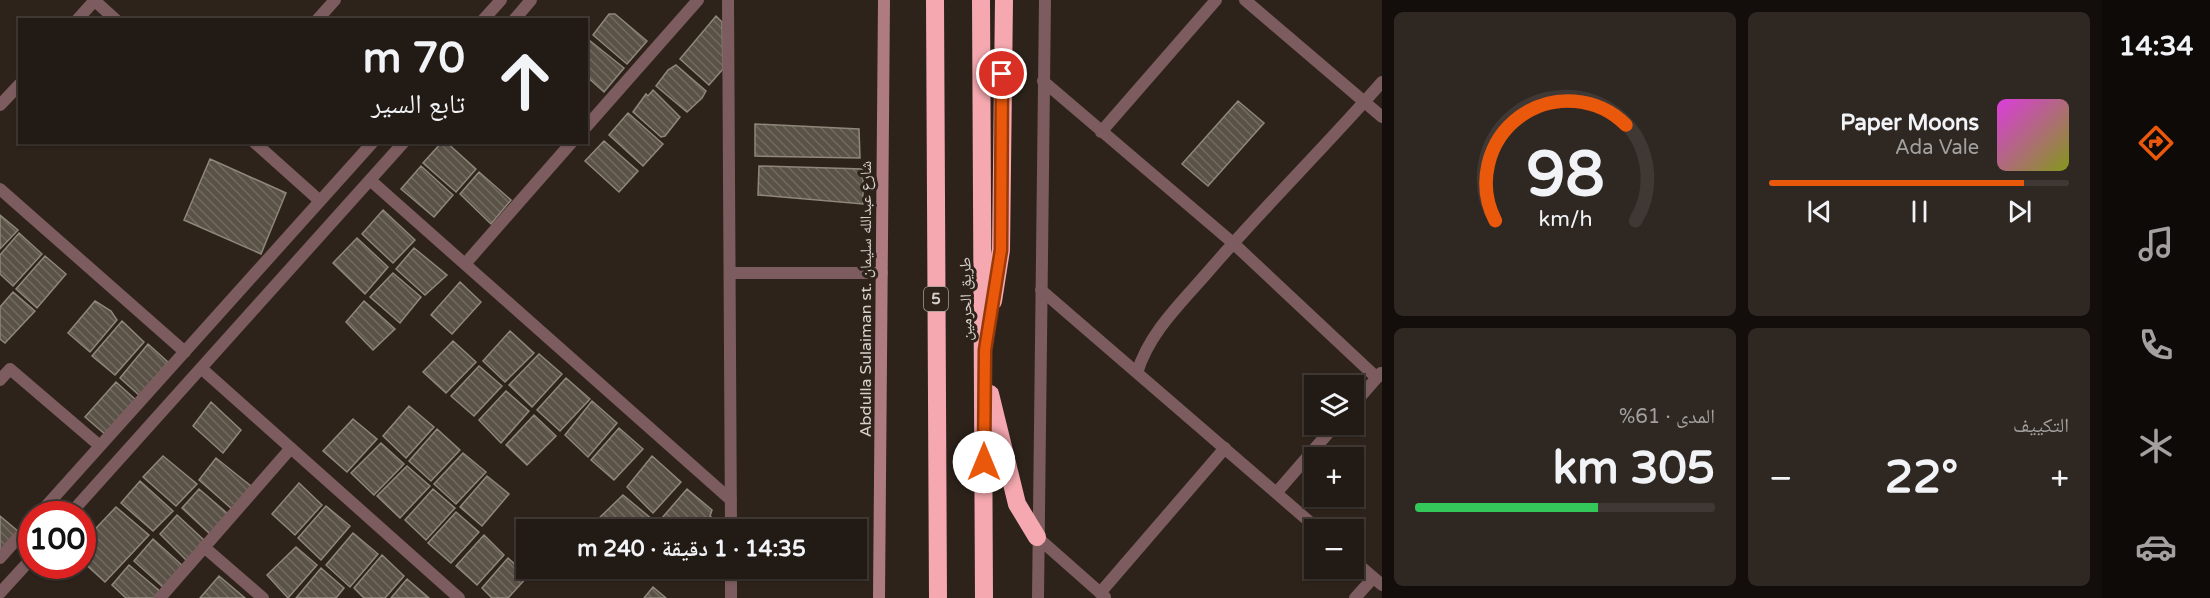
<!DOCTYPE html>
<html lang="ar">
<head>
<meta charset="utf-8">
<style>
  body { margin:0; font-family:"Varela Round","Noto Naskh Arabic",sans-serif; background:#2e2722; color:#f1f3f6; direction:rtl; height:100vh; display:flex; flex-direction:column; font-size:22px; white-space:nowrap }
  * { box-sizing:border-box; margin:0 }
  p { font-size:20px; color:#a2a1a0 }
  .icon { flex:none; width:33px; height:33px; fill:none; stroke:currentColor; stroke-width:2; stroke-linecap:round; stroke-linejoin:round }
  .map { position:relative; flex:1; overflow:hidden; direction:ltr }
  .drawer { display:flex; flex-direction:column; gap:12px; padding:12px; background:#130e0b; width:720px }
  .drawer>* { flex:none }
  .top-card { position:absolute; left:18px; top:18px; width:570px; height:126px; border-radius:0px; box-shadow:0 2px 4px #0004,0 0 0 2px #3f3834; direction:rtl; background:#221a14; color:#f1f3f6; overflow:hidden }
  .buttons { position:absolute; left:1304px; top:375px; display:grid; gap:12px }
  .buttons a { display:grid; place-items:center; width:60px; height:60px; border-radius:0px; background:#221a14; box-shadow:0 2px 4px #0004,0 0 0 2px #3f3834; font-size:30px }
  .speed { position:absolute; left:18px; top:501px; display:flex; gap:12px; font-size:30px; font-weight:700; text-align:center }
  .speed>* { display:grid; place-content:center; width:78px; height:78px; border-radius:50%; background:#221a14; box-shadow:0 2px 4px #0004,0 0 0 2px #3f3834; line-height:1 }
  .speed .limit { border:9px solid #d22; background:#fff; color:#111 }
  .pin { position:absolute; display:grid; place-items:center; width:51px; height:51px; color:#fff; margin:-26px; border:3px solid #fff; border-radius:50%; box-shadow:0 2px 6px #0007 }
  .me { position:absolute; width:66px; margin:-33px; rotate:0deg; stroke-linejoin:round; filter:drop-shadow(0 0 4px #0008) }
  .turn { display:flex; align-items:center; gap:21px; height:126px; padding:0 24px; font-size:27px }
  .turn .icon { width:78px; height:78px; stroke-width:2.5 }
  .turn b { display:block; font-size:42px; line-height:51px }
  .big { font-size:45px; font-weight:800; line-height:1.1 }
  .drawer .widget { flex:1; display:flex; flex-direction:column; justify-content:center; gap:9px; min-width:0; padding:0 21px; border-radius:9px; background:#2e2722 }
  .drawer .dial { align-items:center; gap:0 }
  .dial svg { height:156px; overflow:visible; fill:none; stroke:#3f3834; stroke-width:7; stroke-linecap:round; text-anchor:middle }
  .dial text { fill:#f1f3f6; stroke:none }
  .song { display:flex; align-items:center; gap:18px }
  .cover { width:72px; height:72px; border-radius:9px; background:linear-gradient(135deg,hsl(300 70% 55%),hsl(70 70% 35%)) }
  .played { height:6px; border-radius:3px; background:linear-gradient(90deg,#ea580c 85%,#3f3834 85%) }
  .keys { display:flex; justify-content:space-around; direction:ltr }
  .heat { display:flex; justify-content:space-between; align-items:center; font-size:33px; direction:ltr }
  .charge { height:9px; border-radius:4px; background:linear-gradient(90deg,#34c759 61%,#3f3834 0) }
  .drawer .tiles { flex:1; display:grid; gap:12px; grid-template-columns:repeat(2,1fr) }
  .trip { position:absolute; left:516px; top:519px; width:351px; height:60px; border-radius:0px; background:#221a14; box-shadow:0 2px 4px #0004,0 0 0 2px #3f3834; font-weight:800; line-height:60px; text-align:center; direction:rtl }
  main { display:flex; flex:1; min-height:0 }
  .dock { display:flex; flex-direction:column; width:108px; justify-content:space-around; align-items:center; background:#0e0a08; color:#a2a1a0 }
  .dock .icon { width:42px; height:42px }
  .dock .current { color:#ea580c }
  .dock b { font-size:27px; color:#f1f3f6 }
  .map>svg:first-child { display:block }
  .building { fill:url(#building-back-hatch); stroke:#90877b; stroke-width:1.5 }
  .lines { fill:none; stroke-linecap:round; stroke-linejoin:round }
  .minor { stroke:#7c5c5f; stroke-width:12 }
  .secondary { stroke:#ad7b80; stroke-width:12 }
  .motorway { stroke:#f5a8b0; stroke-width:18 }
  .route-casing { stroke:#983908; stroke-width:15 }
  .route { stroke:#ea580c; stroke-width:10 }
  .labels { text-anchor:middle; stroke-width:6; stroke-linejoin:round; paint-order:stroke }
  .shield { fill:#2d231b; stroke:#a49d97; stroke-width:1.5 }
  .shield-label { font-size:15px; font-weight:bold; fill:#d7d1cc }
  .street-label { font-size:16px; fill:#d7d1cc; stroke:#2d231b }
</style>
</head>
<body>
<main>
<nav class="dock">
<b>14:34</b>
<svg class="icon current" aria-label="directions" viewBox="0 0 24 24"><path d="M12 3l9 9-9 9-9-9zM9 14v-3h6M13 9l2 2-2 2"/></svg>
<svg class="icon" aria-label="music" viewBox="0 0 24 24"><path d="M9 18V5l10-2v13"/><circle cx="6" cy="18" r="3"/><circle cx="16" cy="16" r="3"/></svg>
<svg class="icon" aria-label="phone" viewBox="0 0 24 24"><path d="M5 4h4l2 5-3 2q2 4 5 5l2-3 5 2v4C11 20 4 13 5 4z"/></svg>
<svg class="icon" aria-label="climate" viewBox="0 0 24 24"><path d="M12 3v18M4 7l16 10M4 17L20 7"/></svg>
<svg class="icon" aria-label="car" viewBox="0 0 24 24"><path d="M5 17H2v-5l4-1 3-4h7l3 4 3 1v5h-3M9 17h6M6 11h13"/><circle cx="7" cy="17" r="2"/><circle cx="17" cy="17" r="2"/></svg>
</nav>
<section class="drawer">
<div class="tiles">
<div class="widget">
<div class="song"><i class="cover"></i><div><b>Paper Moons</b><p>Ada Vale</p></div></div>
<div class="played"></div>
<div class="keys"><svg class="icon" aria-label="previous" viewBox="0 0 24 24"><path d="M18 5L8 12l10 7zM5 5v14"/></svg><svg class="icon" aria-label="pause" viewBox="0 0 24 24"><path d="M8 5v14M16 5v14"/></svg><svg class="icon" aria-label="next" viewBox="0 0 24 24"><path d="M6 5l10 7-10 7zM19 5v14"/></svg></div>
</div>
<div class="widget dial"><svg viewBox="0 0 100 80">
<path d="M14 69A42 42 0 1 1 86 69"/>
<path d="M14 69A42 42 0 0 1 81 20" stroke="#ea580c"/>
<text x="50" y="56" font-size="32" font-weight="700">98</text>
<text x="50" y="72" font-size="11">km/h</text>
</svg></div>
<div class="widget"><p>التكييف</p>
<div class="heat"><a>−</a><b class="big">22°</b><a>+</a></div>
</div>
<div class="widget"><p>المدى · 61%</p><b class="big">305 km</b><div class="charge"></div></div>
</div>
</section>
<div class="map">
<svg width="1382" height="598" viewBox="0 0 1382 598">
  <defs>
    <pattern id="building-back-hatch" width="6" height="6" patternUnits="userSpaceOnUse" patternTransform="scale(1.5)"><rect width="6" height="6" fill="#5a5247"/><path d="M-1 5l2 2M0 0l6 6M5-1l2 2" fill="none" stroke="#716a60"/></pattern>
  </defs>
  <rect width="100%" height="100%" fill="#2d231b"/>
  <path class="building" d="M609,14H615L647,41L627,64L593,35Z
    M716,16L722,22L723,69L709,85L680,59Z
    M589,40L624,68L604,92L586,76V43Z
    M676,65L706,91L702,98L687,112L656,86L668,70Z
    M653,90L680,117L665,136L661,137L633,112L646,94L648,96Z
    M1238,101L1264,123L1208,186L1182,164Z
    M628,113L663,144L643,166L609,135Z
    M755,124L859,129L860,158L755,156Z
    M604,141L638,171L619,192L585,161Z
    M442,142H446L476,169L456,192L423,163Z
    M210,159L286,193L261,254L184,220Z
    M421,166L453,195L434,217L401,189Z
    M759,166L863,169V204L758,195Z
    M479,172L511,200L491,224L460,194Z
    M383,210L415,240L393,263L362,234Z
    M0,215L18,230L0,249Z
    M19,233L42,254L13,286L0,274V255Z
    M357,238L388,267L365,294L333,263Z
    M414,248L447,275L425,295L396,269Z
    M45,256L66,274L37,308L16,289Z
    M393,273L421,297L400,323L370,297Z
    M460,282L481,302L452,334L431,315Z
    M13,292L35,311L5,343L0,339V307Z
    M95,301L111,311L117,320L90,352L68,333Z
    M364,301L395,329L373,350L346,322Z
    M122,321L144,342L115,375L92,356Z
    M510,331L534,353L505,382L483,361Z
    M453,341L476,362L446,393L423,372Z
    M148,344L168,362L140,396L120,378Z
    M539,354L562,374L532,407L509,385Z
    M479,366L502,386L474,416L451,396Z
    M566,378L590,399L560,431L537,410Z
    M116,382L136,400L106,435L85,417Z
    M506,391L529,411L501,443L479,420Z
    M592,401L617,423L588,457L565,435Z
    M211,402L241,430L223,453L193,426Z
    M409,406L434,427L406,458L383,436Z
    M534,415L556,436L527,465L506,445Z
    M353,419L377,439L347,472L323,451Z
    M619,428L643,449L614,480L591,460Z
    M437,429L460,450L431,481L409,461Z
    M381,443L404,464L374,495L351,473Z
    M463,453L486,472L456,504L434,484Z
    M163,456L197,484L176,506L143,477Z
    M652,456L681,482L653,513L627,487Z
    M216,458L251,486L232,509L199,480Z
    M407,466L430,486L400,518L377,496Z
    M487,476L509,494L482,526L460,507Z
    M140,481L173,511L153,531L121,503Z
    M299,483L322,505L295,535L272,514Z
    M199,489L228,514L211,535L182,508Z
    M433,489L455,508L426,540L405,520Z
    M687,489L712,510L710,516L717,522L713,526L716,530H676L662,518Z
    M623,495L653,520L643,530H601L594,523Z
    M326,506L350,526L321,560L298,538Z
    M116,507L149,535L105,582L82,561V543Z
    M456,512L479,532L451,563L428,543Z
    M177,515L204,540L187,561L160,534Z
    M0,516L19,532L0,554Z
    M353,533L378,554L350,587L326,565Z
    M484,535L504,555L477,585L456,566Z
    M153,539L184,567L165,589L134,561Z
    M296,547L317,565L288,598L267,575Z
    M382,555L404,576L385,598H364L354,588Z
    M508,558L528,576L508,598H492L482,588Z
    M129,565L161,592L156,598H126L112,585Z
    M321,568L344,588L336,598H296Z
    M219,576L245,598H200Z
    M407,579L429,598H391Z
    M653,587L666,598H644Z"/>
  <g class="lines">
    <path class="minor" d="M94,0L116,20
      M728,0L731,530
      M1245,0L1382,117
      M77,20L95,0
      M317,20L335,0
      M483,20L501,0
      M514,20L531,0
      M1043,81L1233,243L1377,378
      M0,105L20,84
      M586,127L698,0
      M1101,132L1216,0
      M254,142L320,201
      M370,180L731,500
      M0,189L185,352
      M465,264L572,142
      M730,273H882
      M1041,290L1319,530
      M201,368L459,598
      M1137,373C1149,333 1180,304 1207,273C1263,208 1325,147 1382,82
      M0,380L10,369L100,446
      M1353,405L1381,373
      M1277,492L1336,424
      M39,514L373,142
      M70,514L404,142
      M1037,537L1105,597
      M204,547L263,598
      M0,558L32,522
      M1353,560L1382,585
      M731,568V598
      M0,593L32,558
      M1100,593L1225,448
      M160,598L291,448
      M1038,598L1045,0
      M1355,598L1373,578"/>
    <path class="secondary" d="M879,598L884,0"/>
    <path class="motorway" d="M935,0L938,598
      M981,0L984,598
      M993,301L1001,250L1004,0
      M990,394L1017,504L1037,537"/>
  </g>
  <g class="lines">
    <g class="route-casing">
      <path id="route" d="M984,462L985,350L1001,250L1002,74"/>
    </g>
    <use href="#route" class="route"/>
  </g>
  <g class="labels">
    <rect class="shield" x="924" y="287" width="24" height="24" rx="4.5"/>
    <g class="shield-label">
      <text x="936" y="304">5</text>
    </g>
    <g class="street-label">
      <text transform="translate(865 299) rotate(-90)" y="6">Abdulla Sulaiman st. شارع عبدالله سليمان</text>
      <text transform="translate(965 299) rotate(-91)" y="6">طريق الحرمين</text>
    </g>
  </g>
</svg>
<div class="buttons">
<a><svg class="icon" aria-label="layers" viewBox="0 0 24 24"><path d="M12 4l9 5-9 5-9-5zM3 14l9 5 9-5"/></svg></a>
<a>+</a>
<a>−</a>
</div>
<div class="speed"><div class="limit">100</div></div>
<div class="pin" style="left:1002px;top:74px;background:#d93025"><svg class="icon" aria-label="arrive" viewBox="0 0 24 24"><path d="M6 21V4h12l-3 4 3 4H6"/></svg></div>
<svg class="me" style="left:984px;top:462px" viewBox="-20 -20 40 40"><circle r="19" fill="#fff"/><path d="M0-13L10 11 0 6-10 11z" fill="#ea580c"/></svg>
<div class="trip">14:35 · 1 دقيقة · 240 m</div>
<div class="top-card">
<div class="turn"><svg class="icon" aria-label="ahead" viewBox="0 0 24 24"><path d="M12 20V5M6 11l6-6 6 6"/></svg><div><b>70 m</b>تابع السير</div></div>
</div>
</div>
</main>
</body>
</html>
